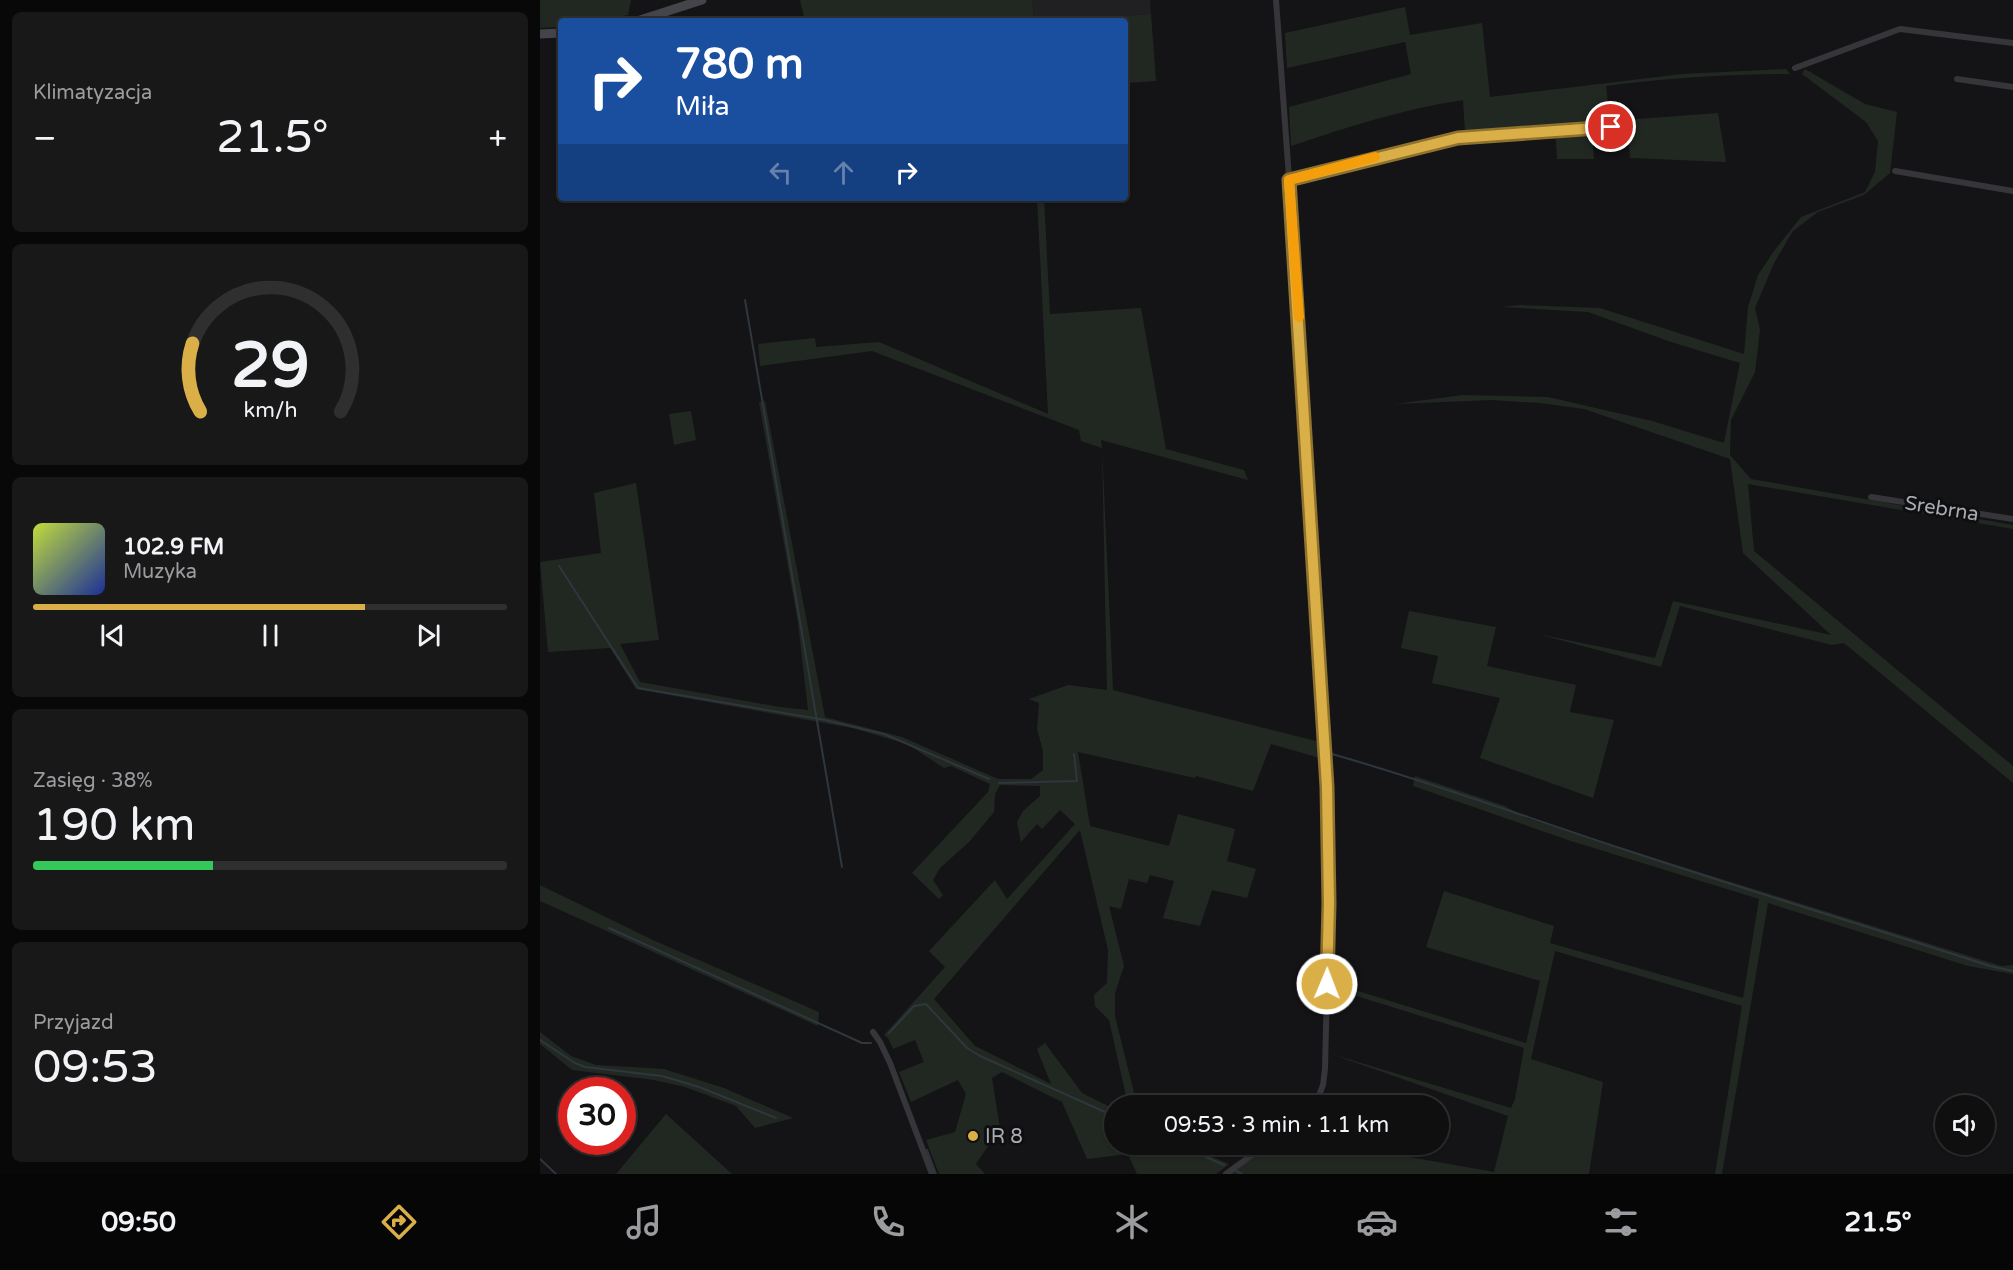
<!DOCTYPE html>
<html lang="pl">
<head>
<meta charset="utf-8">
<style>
  body { margin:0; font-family:"Varela Round",sans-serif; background:#181819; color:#f1f3f6; height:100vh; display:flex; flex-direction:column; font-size:22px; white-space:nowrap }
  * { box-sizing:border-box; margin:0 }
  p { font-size:20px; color:#9b9c9f }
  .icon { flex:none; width:33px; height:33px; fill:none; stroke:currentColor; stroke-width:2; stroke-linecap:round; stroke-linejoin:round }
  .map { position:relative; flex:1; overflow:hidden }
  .panel { display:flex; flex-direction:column; gap:12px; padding:12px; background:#080809; width:540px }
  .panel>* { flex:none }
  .guide { position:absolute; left:18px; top:18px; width:570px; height:183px; border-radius:6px; box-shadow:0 2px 4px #0004,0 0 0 2px #2f2f30; background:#1a4fa0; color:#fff; overflow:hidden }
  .tools { position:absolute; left:1395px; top:1095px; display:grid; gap:12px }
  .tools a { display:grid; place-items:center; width:60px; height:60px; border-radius:50%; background:#0f0f10; box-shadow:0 2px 4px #0004,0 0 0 2px #2f2f30; font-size:30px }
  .speed { position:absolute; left:18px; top:1077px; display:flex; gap:12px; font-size:30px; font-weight:700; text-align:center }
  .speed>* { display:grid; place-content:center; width:78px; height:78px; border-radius:50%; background:#0f0f10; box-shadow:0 2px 4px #0004,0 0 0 2px #2f2f30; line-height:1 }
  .speed .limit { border:9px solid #d22; background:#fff; color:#111 }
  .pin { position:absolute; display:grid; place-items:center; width:51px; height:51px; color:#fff; margin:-26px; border:3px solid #fff; border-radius:50%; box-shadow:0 2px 6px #0007 }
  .me { position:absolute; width:66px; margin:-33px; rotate:1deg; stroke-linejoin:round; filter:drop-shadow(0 0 4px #0008) }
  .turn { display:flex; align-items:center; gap:21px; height:126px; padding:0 18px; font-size:27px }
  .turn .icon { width:78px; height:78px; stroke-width:2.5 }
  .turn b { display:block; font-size:42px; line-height:51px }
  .lanes { display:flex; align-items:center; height:57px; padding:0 18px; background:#0003; justify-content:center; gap:30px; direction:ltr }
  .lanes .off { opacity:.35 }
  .big { font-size:45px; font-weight:600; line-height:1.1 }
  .panel .tile { flex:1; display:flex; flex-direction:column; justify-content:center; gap:9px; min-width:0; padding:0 21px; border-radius:9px; background:#181819 }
  .panel .dial { align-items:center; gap:0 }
  .dial svg { height:156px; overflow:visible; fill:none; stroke:#2f2f30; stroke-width:7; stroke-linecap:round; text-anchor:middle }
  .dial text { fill:#f1f3f6; stroke:none }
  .song { display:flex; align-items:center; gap:18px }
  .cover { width:72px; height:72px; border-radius:9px; background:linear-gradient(135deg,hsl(70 70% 55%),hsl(230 70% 35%)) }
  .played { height:6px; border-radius:3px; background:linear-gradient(90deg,#dbaf47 70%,#2f2f30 70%) }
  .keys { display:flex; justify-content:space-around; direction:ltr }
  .heat { display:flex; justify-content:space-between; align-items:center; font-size:33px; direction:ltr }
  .charge { height:9px; border-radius:4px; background:linear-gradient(90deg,#34c759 38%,#2f2f30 0) }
  .trip { position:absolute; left:564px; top:1095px; width:345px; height:60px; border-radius:30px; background:#0f0f10; box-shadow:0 2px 4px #0004,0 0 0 2px #2f2f30; font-weight:600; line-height:60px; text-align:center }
  .tab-bar { display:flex; height:96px; justify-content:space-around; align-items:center; background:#060606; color:#9b9c9f }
  .tab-bar .icon { width:42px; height:42px }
  .tab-bar .selected { color:#dbaf47 }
  .tab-bar b { font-size:27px; color:#f1f3f6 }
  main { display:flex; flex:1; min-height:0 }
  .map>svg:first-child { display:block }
  .built { fill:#202022 }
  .green { fill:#212822 }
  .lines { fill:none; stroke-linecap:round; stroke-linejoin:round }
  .stream { stroke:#2f363d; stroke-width:2 }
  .minor { stroke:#36363a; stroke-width:6 }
  .secondary { stroke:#44454a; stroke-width:9 }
  .route-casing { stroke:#8e722e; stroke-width:15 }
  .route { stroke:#dbaf47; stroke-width:10 }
  .slow { stroke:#f59e0b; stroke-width:10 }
  .poi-dot { fill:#dbaf47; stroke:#0f0f10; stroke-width:2 }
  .labels { text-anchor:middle; stroke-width:6; stroke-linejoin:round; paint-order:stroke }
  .street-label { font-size:20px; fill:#a8abb4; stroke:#0f0f10 }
  .poi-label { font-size:20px; fill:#a8abb4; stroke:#0f0f10; text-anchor:start }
</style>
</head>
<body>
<main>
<section class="panel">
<div class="tile"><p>Klimatyzacja</p>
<div class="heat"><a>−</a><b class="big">21.5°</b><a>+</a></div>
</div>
<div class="tile dial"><svg viewBox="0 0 100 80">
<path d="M14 69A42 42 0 1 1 86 69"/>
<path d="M14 69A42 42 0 0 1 10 34" stroke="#dbaf47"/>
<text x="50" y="56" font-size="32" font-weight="700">29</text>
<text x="50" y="72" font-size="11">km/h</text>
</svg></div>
<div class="tile">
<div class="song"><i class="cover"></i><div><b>102.9 FM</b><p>Muzyka</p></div></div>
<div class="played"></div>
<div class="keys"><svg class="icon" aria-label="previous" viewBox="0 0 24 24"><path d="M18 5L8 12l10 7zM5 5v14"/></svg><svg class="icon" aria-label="pause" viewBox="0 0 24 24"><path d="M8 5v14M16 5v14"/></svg><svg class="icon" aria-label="next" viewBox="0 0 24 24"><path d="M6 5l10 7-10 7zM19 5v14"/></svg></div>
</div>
<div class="tile"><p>Zasięg · 38%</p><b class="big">190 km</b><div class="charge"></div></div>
<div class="tile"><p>Przyjazd</p><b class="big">09:53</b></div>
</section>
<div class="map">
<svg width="1473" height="1174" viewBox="0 0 1473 1174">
  <rect width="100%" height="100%" fill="#141416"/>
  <path class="built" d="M492,0H610L611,14L522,21H494Z"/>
  <path class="green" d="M0,0H91L88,15L52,21H21V27L0,28Z
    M260,0H492L494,21H265Z
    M865,7L870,35L942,23L950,97L1142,74L1246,69L1250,74C1189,74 1127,78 1066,86L1070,121L1178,113L1186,162L1090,158L1087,123L1051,125L1054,159H1017L1015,127L925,132L923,100C863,109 808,127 751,146L749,107L871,74L865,42L747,68L745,33Z
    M611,14L616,81L585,83V21H522Z
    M1265,69L1325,104L1357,112L1350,173L1324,195L1278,212L1253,231L1234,263L1215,308L1220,330L1215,372L1191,420L1190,455L1211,479L1473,525V529L1208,484L1214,551L1473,766V783L1304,643L1292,645L1140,606L1121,667L998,634L1115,658L1133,601L1291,635L1203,553L1190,459L1044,409L1000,403L952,400L855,404L923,395L1008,397L1112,421L1184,443L1200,363L1131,342L1048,312L963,307L980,305L1060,308L1204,354L1208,307L1218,275L1234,251L1261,217L1325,192L1335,172L1338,141L1326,122L1262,74Z
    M497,198H504L510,314L601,308L626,449L704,470L708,480L561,440L562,448L573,690L780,742V758L731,744L713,791L656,776L655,778L538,752L550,826L629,846L638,814L695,829L687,861L716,869L707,898L672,890L660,926L623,918L634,881L610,875L607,883L589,879L581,909L569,906L584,966L575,993V1016L597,1105H588L569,1020L555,1006L554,995L567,983L568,950L540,830L394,999L435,1046L511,1084L497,1049L505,1043L542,1093L574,1109V1144L644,1145L689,1164L676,1174H597L588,1154L547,1159L522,1102L462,1072L452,1078L460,1128L436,1164L445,1174H399L386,1140L415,1132L426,1094L418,1080L371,1102L359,1072L384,1062L375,1040L353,1049L348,1038L344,1035L405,967L389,951L455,880L467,899L535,824L520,810L502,829L497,824L481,842L477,822L483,811L500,796V786L460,785L455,794L454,812L429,842L400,868L393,880L403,895L399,899L372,873L448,792L450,784L411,766L404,768L367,744L312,728L96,689L70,648L8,652L0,562L61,553L54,493L96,483L119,640L80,644L100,682L240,707L268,710L258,623L219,402L225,401L285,717L362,737L458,779H491L503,770V751L497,729L499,703L489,699L528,685L567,690L562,448L541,441L539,430L332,351L220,366L218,344L275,338L276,347L339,342L508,414Z
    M151,411L156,440L134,445L129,414Z
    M869,611L956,627L947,666L1036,685L1030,712L1074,720L1053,798L940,758L960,698L892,683L898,656L861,648Z
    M875,776L965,806L986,818L1461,966L1473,965V974L1428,966L1228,903L1182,1174H1175L1202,1006L1015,951L991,1059L1063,1082L1049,1174H690L733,1144L802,1145L954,1172L968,1116L791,1054L971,1108L975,1099L984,1048L794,989L792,983L986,1043L1000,981L886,947L904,891L1014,926L1010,943L1203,998L1219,899L1031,841L873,786Z
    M0,885L115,941L279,1012L278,1026L0,901Z
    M0,1032L31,1056L56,1065L124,1069L184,1088L253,1118L215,1128L196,1106L145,1087L114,1080L32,1070L0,1044Z
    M126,1114L192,1174H76Z"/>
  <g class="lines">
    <path class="stream" d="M205,300L302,867
      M19,566L98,688L285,720L344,734L449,779
      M792,754C891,782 988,818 1086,850C1207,890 1329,927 1450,966L1473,971
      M459,783L537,781L534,754
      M69,928L322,1043H331
      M349,1033L374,1006L386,1004L427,1048L440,1056L574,1116
      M0,1040L35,1063L45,1067L122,1076L159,1087L236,1118
      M637,1144L684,1165
      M387,1150L396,1174
      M0,1159L16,1174
      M696,1171L702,1174"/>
    <path class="minor" d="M736,0L754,246L787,787L789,903L785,1069L783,1085L775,1106
      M1255,68L1360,29L1473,43
      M1417,79L1473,87
      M1355,171L1473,191
      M749,180L918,138L1071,127
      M1331,497L1473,519
      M333,1032L340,1042L350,1063L392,1174
      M686,1174L727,1144"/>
    <path class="secondary" d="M97,21L162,0
      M0,34L21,33"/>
  </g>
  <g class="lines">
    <g class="route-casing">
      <path id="route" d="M787,984L789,903L787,787L749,180L918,138L1071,127"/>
    </g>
    <use href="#route" class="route"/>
    <path class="slow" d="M759,317L749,180L835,157"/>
  </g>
  <circle class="poi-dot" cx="433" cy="1136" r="6"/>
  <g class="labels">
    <g class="street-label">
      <text transform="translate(1402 508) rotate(9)" y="7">Srebrna</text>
    </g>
    <g class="poi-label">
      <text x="445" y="1143">IR 8</text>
    </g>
  </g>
</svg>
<div class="tools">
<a><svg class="icon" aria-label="sound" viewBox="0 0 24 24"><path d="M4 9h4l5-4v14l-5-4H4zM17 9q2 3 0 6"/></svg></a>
</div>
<div class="speed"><div class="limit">30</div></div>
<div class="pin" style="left:1071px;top:127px;background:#d93025"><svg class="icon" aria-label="arrive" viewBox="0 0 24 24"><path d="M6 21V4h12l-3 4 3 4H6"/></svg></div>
<svg class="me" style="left:787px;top:984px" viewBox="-20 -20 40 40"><circle r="17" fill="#dbaf47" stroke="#fff" stroke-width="3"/><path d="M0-11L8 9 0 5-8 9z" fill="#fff"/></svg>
<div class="trip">09:53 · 3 min · 1.1 km</div>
<div class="guide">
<div class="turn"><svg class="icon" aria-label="right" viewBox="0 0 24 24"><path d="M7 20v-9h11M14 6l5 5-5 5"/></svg><div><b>780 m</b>Miła</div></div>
<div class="lanes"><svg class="icon off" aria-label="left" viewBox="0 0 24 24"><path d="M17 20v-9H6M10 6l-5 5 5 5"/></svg><svg class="icon off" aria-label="ahead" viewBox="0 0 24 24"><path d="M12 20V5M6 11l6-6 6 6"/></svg><svg class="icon" aria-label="right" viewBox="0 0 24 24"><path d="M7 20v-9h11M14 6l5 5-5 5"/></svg></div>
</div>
</div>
</main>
<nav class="tab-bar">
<b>09:50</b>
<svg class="icon selected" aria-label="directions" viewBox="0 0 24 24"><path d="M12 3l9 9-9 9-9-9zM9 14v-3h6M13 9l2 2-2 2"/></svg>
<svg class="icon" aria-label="music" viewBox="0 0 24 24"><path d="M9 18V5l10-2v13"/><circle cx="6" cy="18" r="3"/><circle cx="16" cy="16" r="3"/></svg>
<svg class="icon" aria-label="phone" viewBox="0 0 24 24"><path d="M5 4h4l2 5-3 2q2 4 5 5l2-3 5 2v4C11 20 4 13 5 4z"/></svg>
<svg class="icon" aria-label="climate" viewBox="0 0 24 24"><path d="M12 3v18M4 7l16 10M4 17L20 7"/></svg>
<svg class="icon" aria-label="car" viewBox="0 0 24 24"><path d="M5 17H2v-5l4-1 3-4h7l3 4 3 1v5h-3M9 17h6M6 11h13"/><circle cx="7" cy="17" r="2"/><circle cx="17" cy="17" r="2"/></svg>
<svg class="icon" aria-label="filters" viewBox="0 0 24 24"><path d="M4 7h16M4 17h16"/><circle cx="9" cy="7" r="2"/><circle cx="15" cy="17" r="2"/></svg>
<b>21.5°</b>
</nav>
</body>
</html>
